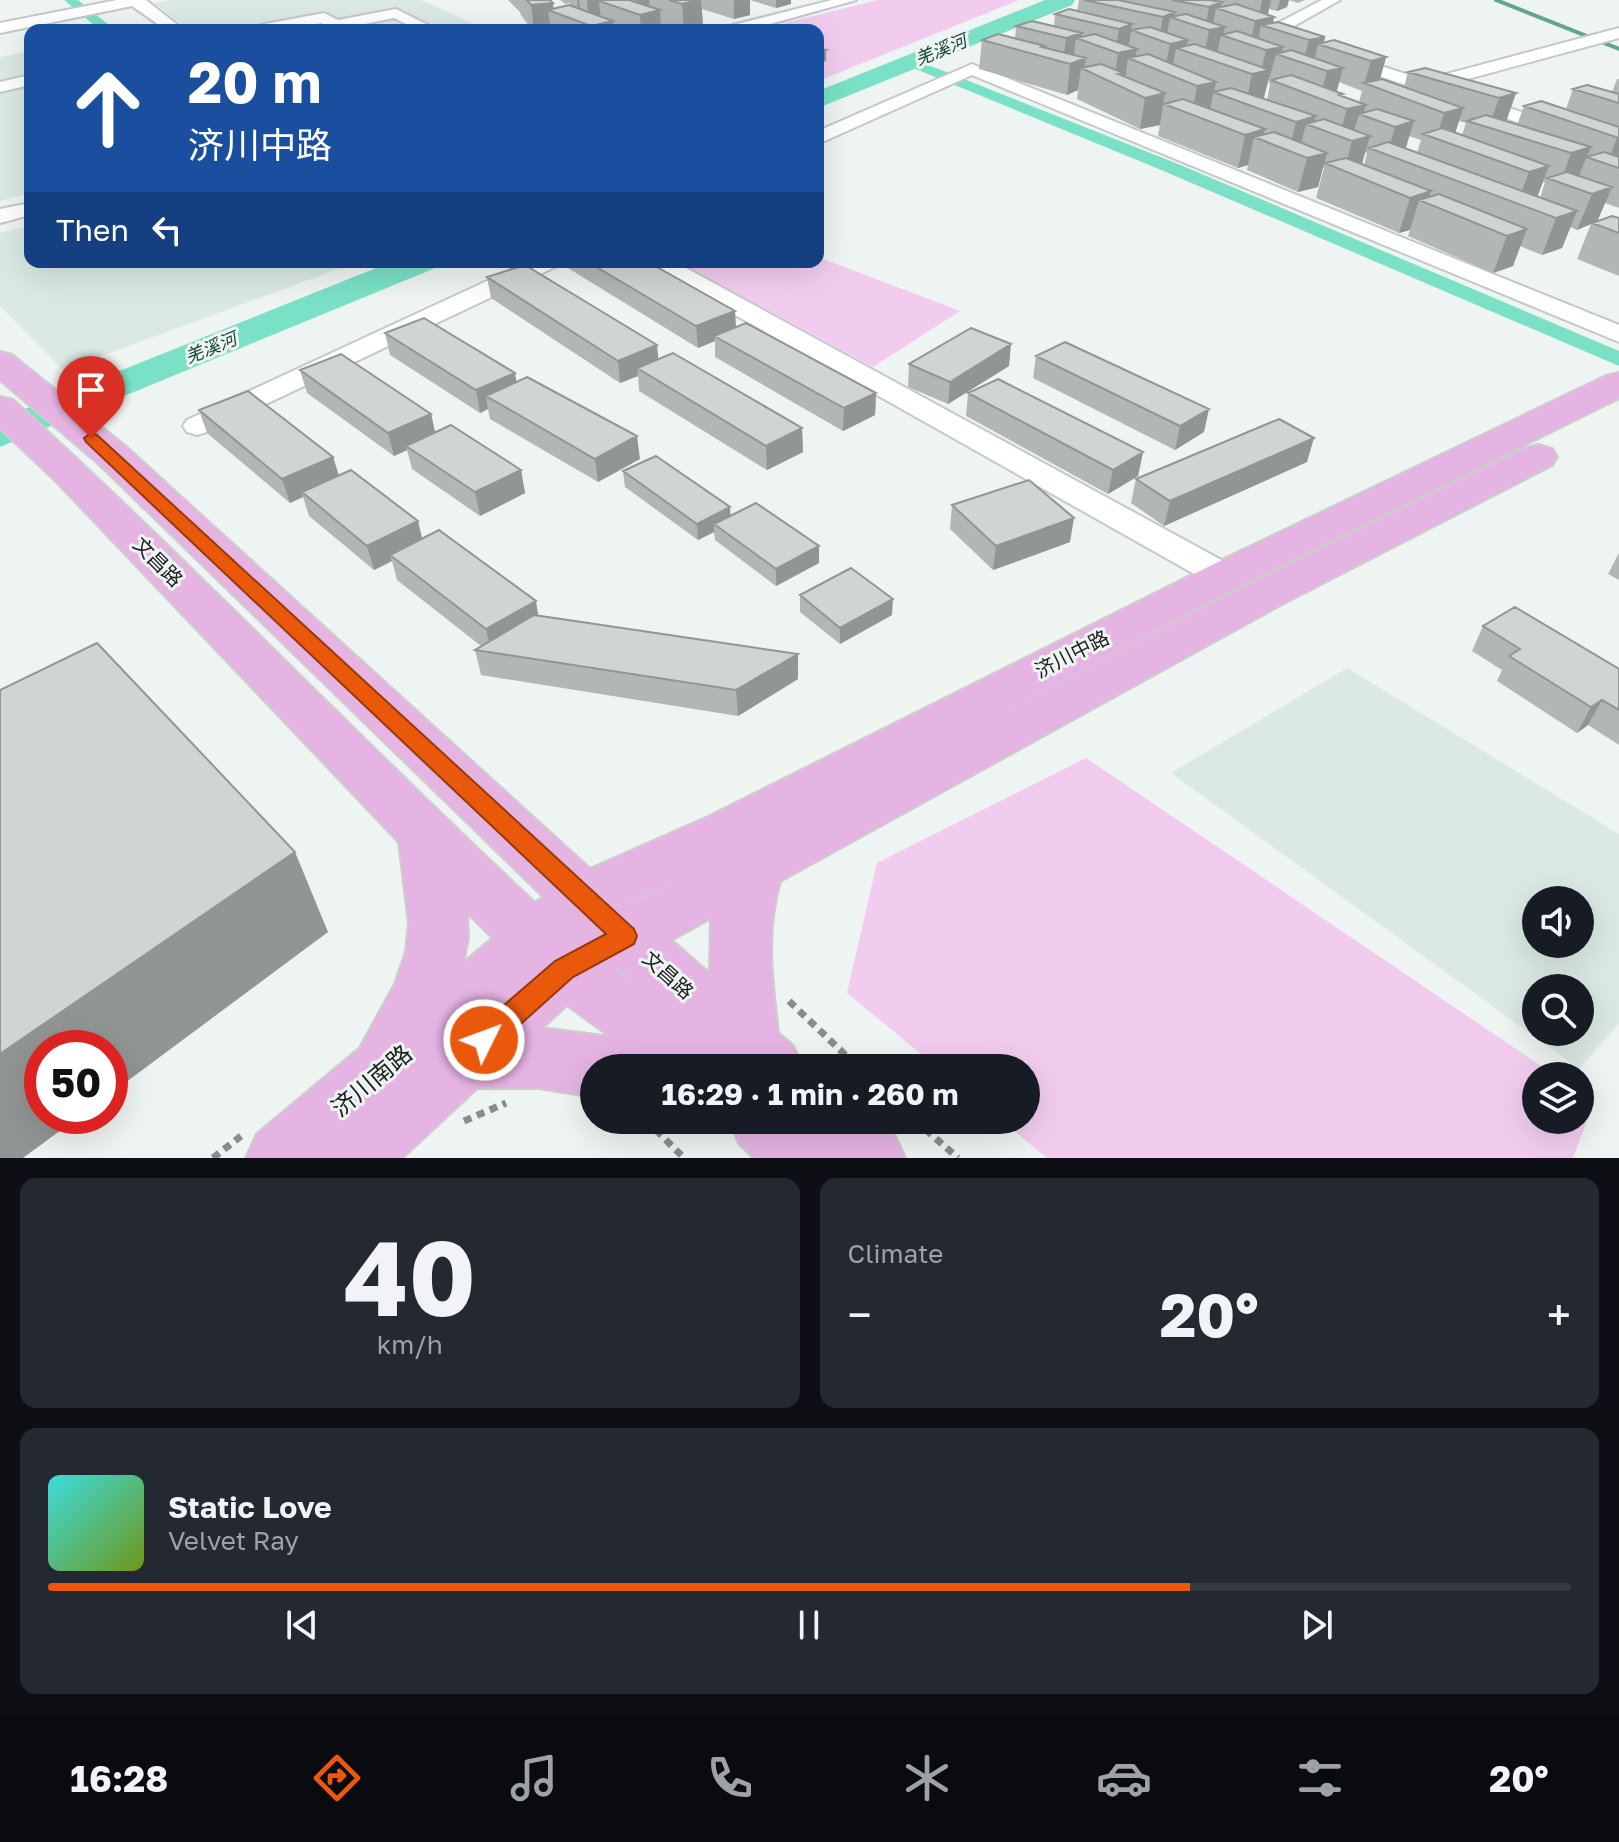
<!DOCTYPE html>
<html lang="en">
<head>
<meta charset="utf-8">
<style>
  body { margin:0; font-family:"Golos Text","Noto Sans SC",sans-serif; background:#242831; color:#f1f3f6; height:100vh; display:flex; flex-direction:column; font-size:30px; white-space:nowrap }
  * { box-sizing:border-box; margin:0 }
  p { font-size:26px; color:#9ea1a6 }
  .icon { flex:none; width:44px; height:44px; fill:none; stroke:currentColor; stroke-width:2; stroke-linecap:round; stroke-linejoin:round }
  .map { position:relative; height:1158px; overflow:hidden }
  .panel { display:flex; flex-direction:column; gap:20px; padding:20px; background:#0d0f14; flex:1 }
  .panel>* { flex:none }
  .hud { position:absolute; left:24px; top:24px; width:800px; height:244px; border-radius:16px; box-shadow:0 8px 32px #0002; background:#1a4fa0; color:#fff; overflow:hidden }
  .fabs { position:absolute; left:1522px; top:886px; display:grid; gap:16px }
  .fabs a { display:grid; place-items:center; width:72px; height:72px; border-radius:50%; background:#171b24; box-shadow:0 8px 32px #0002; font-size:40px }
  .speed { position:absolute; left:24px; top:1030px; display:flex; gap:16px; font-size:40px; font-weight:700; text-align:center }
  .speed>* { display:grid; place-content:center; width:104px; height:104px; border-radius:50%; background:#171b24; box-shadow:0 8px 32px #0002; line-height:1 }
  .speed .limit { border:12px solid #d22; background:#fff; color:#111 }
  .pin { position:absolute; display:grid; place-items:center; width:68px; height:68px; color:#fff; margin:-82px -34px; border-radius:50% 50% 50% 0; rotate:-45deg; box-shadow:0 0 8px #0007 }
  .pin .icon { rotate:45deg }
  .me { position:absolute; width:88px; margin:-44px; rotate:48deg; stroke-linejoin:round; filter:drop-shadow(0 0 6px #0008) }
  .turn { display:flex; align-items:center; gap:28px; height:168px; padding:0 32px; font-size:36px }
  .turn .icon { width:104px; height:104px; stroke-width:2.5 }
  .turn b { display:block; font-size:56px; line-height:68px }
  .then { display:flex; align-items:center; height:76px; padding:0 32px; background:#0003; gap:16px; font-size:30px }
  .big { font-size:60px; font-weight:700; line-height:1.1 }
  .panel .widget { flex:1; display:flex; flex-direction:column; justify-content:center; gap:12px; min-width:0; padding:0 28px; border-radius:16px; background:#242831 }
  .panel .dial { align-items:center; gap:0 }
  .dial b { font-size:104px; line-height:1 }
  .song { display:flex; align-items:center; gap:24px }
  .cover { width:96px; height:96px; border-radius:12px; background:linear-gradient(135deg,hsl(180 70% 55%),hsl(80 70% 35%)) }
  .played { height:8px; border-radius:4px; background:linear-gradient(90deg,#ea580c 75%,#363941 75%) }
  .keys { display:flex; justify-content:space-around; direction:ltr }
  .heat { display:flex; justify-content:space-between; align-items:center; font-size:44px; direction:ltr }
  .panel .tiles { flex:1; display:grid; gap:20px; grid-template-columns:1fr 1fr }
  .widget:last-child { grid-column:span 2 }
  .trip { position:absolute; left:580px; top:1054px; width:460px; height:80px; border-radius:40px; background:#171b24; box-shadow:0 8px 32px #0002; font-weight:700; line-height:80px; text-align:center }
  .tab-bar { display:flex; height:128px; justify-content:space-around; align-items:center; background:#090b0e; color:#9ea1a6 }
  .tab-bar .icon { width:56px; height:56px }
  .tab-bar .on { color:#ea580c }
  .tab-bar b { font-size:36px; color:#f1f3f6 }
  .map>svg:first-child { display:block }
  .built { fill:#dae9e4; fill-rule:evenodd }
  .green { fill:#f1ccef }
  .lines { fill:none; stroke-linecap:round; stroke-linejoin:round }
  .stream { stroke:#5ea693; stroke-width:4 }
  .canal { fill:#7be1c6; fill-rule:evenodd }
  .river { fill:#7be1c6; fill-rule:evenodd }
  .minor-casing { stroke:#c4c9c7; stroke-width:4 }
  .major-casing { stroke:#cdcdcd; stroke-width:4 }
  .path { stroke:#888c8a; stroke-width:7; stroke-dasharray:8 6; stroke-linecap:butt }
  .minor { fill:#fff; fill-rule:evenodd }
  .major { fill:#e5b4e3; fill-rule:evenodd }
  .wall { fill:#b2b7b5; fill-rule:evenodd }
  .shaded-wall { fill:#919594 }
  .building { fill:#cfd5d3; stroke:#919594; stroke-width:2 }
  .route { fill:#ea580c; stroke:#983908; stroke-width:2 }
  .labels { text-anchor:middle; stroke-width:6; stroke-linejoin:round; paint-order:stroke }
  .far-water-label { font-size:18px; font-style:italic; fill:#17453a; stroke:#eef4f2 }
  .street-label { font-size:20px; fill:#1b1d1c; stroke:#eef4f2 }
  .near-street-label { font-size:24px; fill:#1b1d1c; stroke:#eef4f2 }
</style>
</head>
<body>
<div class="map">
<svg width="1619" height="1158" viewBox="0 0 1619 1158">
  <rect width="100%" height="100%" fill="#eef4f2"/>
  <path class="built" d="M169,0H421L487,30H189L154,3Z
    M30,51V193L0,201V57Z
    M30,225V262H346L349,265L63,370L0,306V233Z
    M1347,668L1619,834V1023L1579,1069L1171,773ZM1536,900H1580V944H1536ZM1536,988H1580V1032H1536Z"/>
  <path class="green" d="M877,0H1019L818,81V30H758Z
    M818,257L960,311L873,367L678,262H818Z
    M1086,758L1556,1076H1536V1120H1580V1092L1594,1102L1573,1158H1047L1001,1120H1026V1068H938L847,993L877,863Z"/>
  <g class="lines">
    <path class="stream" d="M1496,0L1619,49"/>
    <path class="canal" d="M64,0H78L115,30H100Z
      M911,58L1178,164L1619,351V366L1166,172L906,65L904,62Z
      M402,262H423L425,265L415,271L408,269Z"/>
    <path class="river" d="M1045,0H1075L1072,5L818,108V91Z
      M391,262H438L433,269L0,447V419Z"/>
    <g class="minor-casing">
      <path id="minor" d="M117,0H146L184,30H166L132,6L0,33V23Z
        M832,0H856L749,30H723L725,27Z
        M1322,0H1340L1289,29L1290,32L1298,39L1424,80L1619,28V38L1442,86L1619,144V156L1286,45L1276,37L1273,27L1276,24Z
        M396,9L438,30H418L394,18L335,30L321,23L285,30H252L260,25L324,13L338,20Z
        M972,64L1619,325V342L972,75L818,144V131Z
        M30,75V85L0,92V82Z
        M30,203V215L0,223V209Z
        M528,262H559L555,267L207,432L197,435L187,432L183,426L187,420Z
        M646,262H675L1236,568L1241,576L1236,584L1224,587L1212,584L650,267Z"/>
    </g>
    <g class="major-casing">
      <path id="major" d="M0,352L12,355L126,447L590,869L708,817L1216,563L1606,376L1619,373V398L1246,583L977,725L1248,585L1524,449L1538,445L1552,449L1557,457L1552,465L1280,605L780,881C765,935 772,978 778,1033L793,1046L803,1068H594V1097L539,1088H477L402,1158H246L257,1134L360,1048L395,984L406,952L409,923L399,842L56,481L0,428V397L13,400C192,563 359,739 535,903L544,897L98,463L0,380ZM686,876L630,905L629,903ZM467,912L493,938L463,963L468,938ZM711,918L710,974L671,940ZM620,969L634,982L616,971ZM567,1005L611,1037L542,1028Z
        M729,1120H879L894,1134L905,1158H754L739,1143Z"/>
    </g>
    <path class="path" d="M789,1001L859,1068
      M646,1120L684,1158
      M915,1120L958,1158
      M464,1121L506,1103
      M213,1158L241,1136"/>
    <use href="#minor" class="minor"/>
    <use href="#major" class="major"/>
  </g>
  <path class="wall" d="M508,0H550L553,3V9L570,6V3L565,4L560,0H791V4L776,8L750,0V15L734,19L702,9L703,27L690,30H680L661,24V30H532L521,15L520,12Z
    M1079,0H1305L1298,3L1289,0L1287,7L1277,11L1269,9L1268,15L1274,17L1273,23L1325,37L1324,42L1386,57L1380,79L1404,87L1408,72L1516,93L1506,121L1517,125L1524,106L1566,109L1573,89L1612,92L1617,79H1619V208L1605,203L1597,221L1619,218V276L1577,259L1591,224L1577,230L1570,227L1562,248L1542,255L1520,246L1513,266L1493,273L1408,236L1410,230L1399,233L1316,198L1324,168L1323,167L1318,187L1298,192L1247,170L1248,165L1238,168L1158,136L1163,105L1160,125L1140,129L1077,99L1078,90L1067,95L979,69L982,40L1015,39L1016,26H1054L1055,14L1077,11ZM1268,78H1270L1269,83L1270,84L1267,100L1264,99ZM1339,82L1362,91L1359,102L1342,96L1343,94L1336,91ZM1459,121L1466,123L1462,135L1455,133ZM1409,136L1421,140L1417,153L1405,148ZM1365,152L1367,153L1364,165L1362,164ZM1543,182H1545L1540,198L1537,197Z
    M562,262H648L735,311L736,327L876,393L875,415L843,431L715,357V341L698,348L563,265Z
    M487,277L657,345L658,359L802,428L803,452L767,470L639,391L638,376L620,383L491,298Z
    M385,333L517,381L640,459L598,482L490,419L488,409L480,413L390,355Z
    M1036,356L1204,432L1175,450L1033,378Z
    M909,364L1009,366L948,404L908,387Z
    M300,370L431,414L435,432L521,470L525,493L480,516L412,469L407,450L394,456L307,393Z
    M968,393L1143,452L1138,476L1108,494L966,416Z
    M199,410L333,457L339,475L422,539L538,615L798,654V679L738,716L481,675L475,650L481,646L397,580L392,561L374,570L309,516L303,497L290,503L207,433Z
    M1307,462L1164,526L1131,503L1136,479Z
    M623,471L730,507V515L819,546V563L776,586L715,540L714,532L698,540L625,487Z
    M952,505L1070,542L993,570L950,529Z
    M1619,553V580L1608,574Z
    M800,595L892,615L840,644L800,612Z
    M1483,626L1619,669V745L1588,725L1577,733L1497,681L1502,670L1472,651Z"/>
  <path class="shaded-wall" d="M577,0H579L581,14H578Z
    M587,0H606L599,1L601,23L589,24Z
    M635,0H649L650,9L636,11Z
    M701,0L703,27L690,30H684L682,4Z
    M734,0H750V15L734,19Z
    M776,0H791V4L776,8Z
    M1262,0H1271L1267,18L1274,17L1272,28L1261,25L1257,47L1250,45L1255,21L1258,20Z
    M1280,0H1289L1287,7L1277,11Z
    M1222,2L1221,9L1216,8L1212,30L1225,27L1223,36L1221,35L1217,56L1204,57L1209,30L1205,29L1209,7Z
    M553,3L554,12L548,10L551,30H534L531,5Z
    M660,10L661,30H641L640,15Z
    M1175,12L1174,18L1170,17L1166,42L1159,40L1163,17Z
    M613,21L614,30H592L591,26Z
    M1132,24L1128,51L1137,49L1135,61L1128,58L1125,80L1114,83L1118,53L1115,52L1119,29Z
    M1082,33L1081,39L1076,38L1073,63L1063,62L1066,38Z
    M1325,37L1323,45L1318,44L1313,66L1303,63L1309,40Z
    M1188,40L1186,52L1176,48L1172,72L1164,73L1170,44Z
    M1283,47L1281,55L1276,54L1263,100L1246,104L1252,74L1261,72L1266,50Z
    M826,50V61L818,64V53Z
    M1386,57L1378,87L1364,84L1371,61Z
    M1086,58L1084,70L1081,68L1078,90L1067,95L1070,64Z
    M1343,68L1335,98L1320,99L1327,71Z
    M1216,82L1209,113L1192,114L1197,86Z
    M1165,93L1160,125L1140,129L1145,98Z
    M1516,93L1505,125L1489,127L1499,98Z
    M1366,105L1363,116L1359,114L1352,138L1339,137L1347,109Z
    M1463,108L1453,140L1436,139L1444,113Z
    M1316,116L1313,127L1306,124L1299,152L1289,151L1296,122Z
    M1414,121L1404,154L1387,155L1395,127Z
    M1265,129L1263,140L1254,137L1248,165L1238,168L1245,135Z
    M1370,136L1360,170L1344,171L1352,141Z
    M1617,138H1619V167L1607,164Z
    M1591,147L1577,180L1560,183L1571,153Z
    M1327,153L1318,187L1298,192L1307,158Z
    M1549,166L1536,200L1517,204L1529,172Z
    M1612,187L1597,222L1592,223L1591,224L1577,230L1592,194Z
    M1431,191L1427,204L1419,200L1410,230L1399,233L1410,198Z
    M1577,211L1562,248L1542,255L1556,218Z
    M1527,229L1513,266L1493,273L1507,236Z
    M735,311L736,333L714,336L715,341L698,348L696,326Z
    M1011,344L1009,366L948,404L950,382Z
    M657,345L659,367L637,368L638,376L620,383L618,361Z
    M515,373L519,396H486L488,409L480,413L476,390Z
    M876,393L875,415L843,431L844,408Z
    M1209,409L1204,432L1175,450L1180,426Z
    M431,414L436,437L406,446L407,450L394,456L388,433Z
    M802,428L803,452L767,470L766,446Z
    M637,436L640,459L598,482L595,459Z
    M1314,438L1307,462L1164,526L1170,501Z
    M1143,452L1138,476L1108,494L1113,470Z
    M333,457L340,480L302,492L303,497L290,503L282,479Z
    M521,470L525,493L480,516L475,492Z
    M730,507L731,523L714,524V532L698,540L697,524Z
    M1074,518L1070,542L993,570L996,546Z
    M418,521L424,546L390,555L392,561L374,570L367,546Z
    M819,546V563L776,586V569Z
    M893,599L892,615L840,644V628Z
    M536,601L540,626L491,652L486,629Z
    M798,654V679L738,716L736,690Z
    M1602,700L1588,725L1577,733L1591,707Z
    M295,852L328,932L110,1094V1048H42V1116H80L23,1158H0V1054Z"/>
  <path class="building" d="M527,0H550L553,3L531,5Z
    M603,0H629L660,10L640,15L599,1Z
    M669,0H699L682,4Z
    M1084,0H1118L1175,12L1163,17Z
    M1172,0H1210L1222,2L1209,7Z
    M1236,4L1274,17L1255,21L1216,8Z
    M569,5L613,21L591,26L548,10Z
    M1069,9L1132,24L1119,29L1055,14Z
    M1186,14L1225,27L1209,30L1170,17Z
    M1032,21L1082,33L1066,38L1016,26Z
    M1278,22L1325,37L1309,40L1261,25Z
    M1150,27L1188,40L1170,44L1131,30Z
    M1237,31L1283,47L1266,50L1221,35Z
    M998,34L1045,46L1042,47L1086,58L1070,64L982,40Z
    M1095,34L1137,49L1118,53L1076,38Z
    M1334,40L1386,57L1371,61L1318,44Z
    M1195,44L1270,70L1252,74L1176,48Z
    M818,48L826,50L818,53Z
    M1291,50L1343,68L1327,71L1276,54Z
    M1148,54L1216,82L1197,86L1128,58Z
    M1101,64L1124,73L1118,74L1165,93L1145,98L1081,68Z
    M1425,68L1516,93L1499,98L1408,72Z
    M1291,75L1343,94L1339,95L1366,105L1347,109L1271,80Z
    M1382,79L1463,108L1444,113L1364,83Z
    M1587,85L1619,94V103L1573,89Z
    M1231,88L1316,116L1296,122L1213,92Z
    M1183,99L1265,129L1245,135L1164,104Z
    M1541,101L1619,127V138L1524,106Z
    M1377,109L1414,121L1395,127L1359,114Z
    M1486,115L1591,147L1571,153L1467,121Z
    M1324,119L1370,136L1352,141L1306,124Z
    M1442,128L1549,166L1529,172L1423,134Z
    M1274,132L1327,153L1307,158L1254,137Z
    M1388,142L1577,211L1556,218L1369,148Z
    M1604,152L1619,157V168L1586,157Z
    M1346,158L1431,191L1410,198L1325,163Z
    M1567,172L1612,187L1592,194L1547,178Z
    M1439,194L1527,229L1507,236L1419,200Z
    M1612,216L1619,218V233L1592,223Z
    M588,262H648L735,311L696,326Z
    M525,265L657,345L618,361L487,277Z
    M424,318L515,373L476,390L385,333Z
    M746,323L876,393L844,408L714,336Z
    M971,328L1011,344L950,382L909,364Z
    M1065,342L1209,409L1180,426L1036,356Z
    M673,353L802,428L766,446L637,368Z
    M341,354L431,414L388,433L300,370Z
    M527,377L637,436L595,459L486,396Z
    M998,379L1143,452L1113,470L968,393Z
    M248,391L333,457L282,479L199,410Z
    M1279,419L1314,438L1170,501L1136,479Z
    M451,425L521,470L475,492L406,446Z
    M656,456L730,507L697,524L623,471Z
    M351,470L418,521L367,546L302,492Z
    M1029,480L1074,518L996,546L952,505Z
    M756,503L819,546L776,569L714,524Z
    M439,530L536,601L486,629L390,555Z
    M851,568L893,599L840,628L800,595Z
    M1515,607L1619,669V710L1602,700L1591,707L1509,656L1520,649L1483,626Z
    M534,615L798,654L736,690L475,650Z
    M97,643L295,852L0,1054V690Z"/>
  <path class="route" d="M91,433L97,435L634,929L637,936L634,944L573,977L493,1049L484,1052L474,1049L471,1040L474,1031L555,961L606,934L86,442L84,438Z"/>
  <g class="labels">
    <g class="far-water-label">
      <text transform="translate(941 50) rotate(-22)" y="6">羌溪河</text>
      <text transform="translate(211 348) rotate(-22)" y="6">羌溪河</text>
    </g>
    <g class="street-label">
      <text transform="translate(158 562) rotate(45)" y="7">文昌路</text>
      <text transform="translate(1072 654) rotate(-27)" y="7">济川中路</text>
      <text transform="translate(668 975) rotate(42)" y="7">文昌路</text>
    </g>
    <g class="near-street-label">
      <text transform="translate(372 1081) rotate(-40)" y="8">济川南路</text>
    </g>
  </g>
</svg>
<div class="fabs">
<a><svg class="icon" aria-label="sound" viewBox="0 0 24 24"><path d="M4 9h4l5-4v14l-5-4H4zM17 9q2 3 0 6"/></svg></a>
<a><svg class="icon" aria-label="search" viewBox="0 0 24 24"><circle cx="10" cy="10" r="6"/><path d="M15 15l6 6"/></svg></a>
<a><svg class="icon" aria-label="layers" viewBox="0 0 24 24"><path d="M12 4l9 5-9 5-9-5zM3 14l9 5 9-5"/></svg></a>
</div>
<div class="speed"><div class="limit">50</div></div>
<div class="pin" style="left:91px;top:438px;background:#d93025"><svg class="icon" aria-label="arrive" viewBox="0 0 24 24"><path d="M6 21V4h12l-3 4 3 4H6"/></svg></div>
<svg class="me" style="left:484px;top:1040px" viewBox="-20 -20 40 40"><circle r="17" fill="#ea580c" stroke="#fff" stroke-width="3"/><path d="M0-11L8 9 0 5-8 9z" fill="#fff"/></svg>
<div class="trip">16:29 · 1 min · 260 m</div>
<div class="hud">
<div class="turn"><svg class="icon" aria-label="ahead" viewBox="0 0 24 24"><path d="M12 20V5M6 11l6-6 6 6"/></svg><div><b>20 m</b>济川中路</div></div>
<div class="then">Then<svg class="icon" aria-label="left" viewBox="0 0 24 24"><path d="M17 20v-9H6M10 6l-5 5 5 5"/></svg></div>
</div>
</div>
<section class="panel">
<div class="tiles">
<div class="widget dial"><b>40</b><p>km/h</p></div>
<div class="widget"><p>Climate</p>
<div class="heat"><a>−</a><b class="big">20°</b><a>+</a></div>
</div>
<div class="widget">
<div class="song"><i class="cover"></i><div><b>Static Love</b><p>Velvet Ray</p></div></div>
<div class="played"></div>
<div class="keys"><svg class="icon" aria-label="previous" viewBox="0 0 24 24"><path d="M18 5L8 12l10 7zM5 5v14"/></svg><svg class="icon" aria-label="pause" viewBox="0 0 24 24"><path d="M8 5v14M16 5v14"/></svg><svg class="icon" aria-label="next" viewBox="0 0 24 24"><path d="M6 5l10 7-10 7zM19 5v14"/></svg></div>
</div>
</div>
</section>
<nav class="tab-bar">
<b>16:28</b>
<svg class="icon on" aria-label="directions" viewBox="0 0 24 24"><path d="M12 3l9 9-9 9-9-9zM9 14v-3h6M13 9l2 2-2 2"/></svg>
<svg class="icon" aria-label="music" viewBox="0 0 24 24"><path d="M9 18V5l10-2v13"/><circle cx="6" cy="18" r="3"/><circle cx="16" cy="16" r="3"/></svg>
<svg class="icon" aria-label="phone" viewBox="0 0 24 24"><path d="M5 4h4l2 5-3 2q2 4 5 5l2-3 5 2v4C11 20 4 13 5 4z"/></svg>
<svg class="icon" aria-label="climate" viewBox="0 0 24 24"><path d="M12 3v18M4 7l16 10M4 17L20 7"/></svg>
<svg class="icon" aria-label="car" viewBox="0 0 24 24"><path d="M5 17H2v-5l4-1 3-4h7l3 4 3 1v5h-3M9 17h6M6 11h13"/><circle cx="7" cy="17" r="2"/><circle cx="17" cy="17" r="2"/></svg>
<svg class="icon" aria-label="filters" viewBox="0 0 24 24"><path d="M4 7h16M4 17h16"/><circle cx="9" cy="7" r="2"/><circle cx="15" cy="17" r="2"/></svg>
<b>20°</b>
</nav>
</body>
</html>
